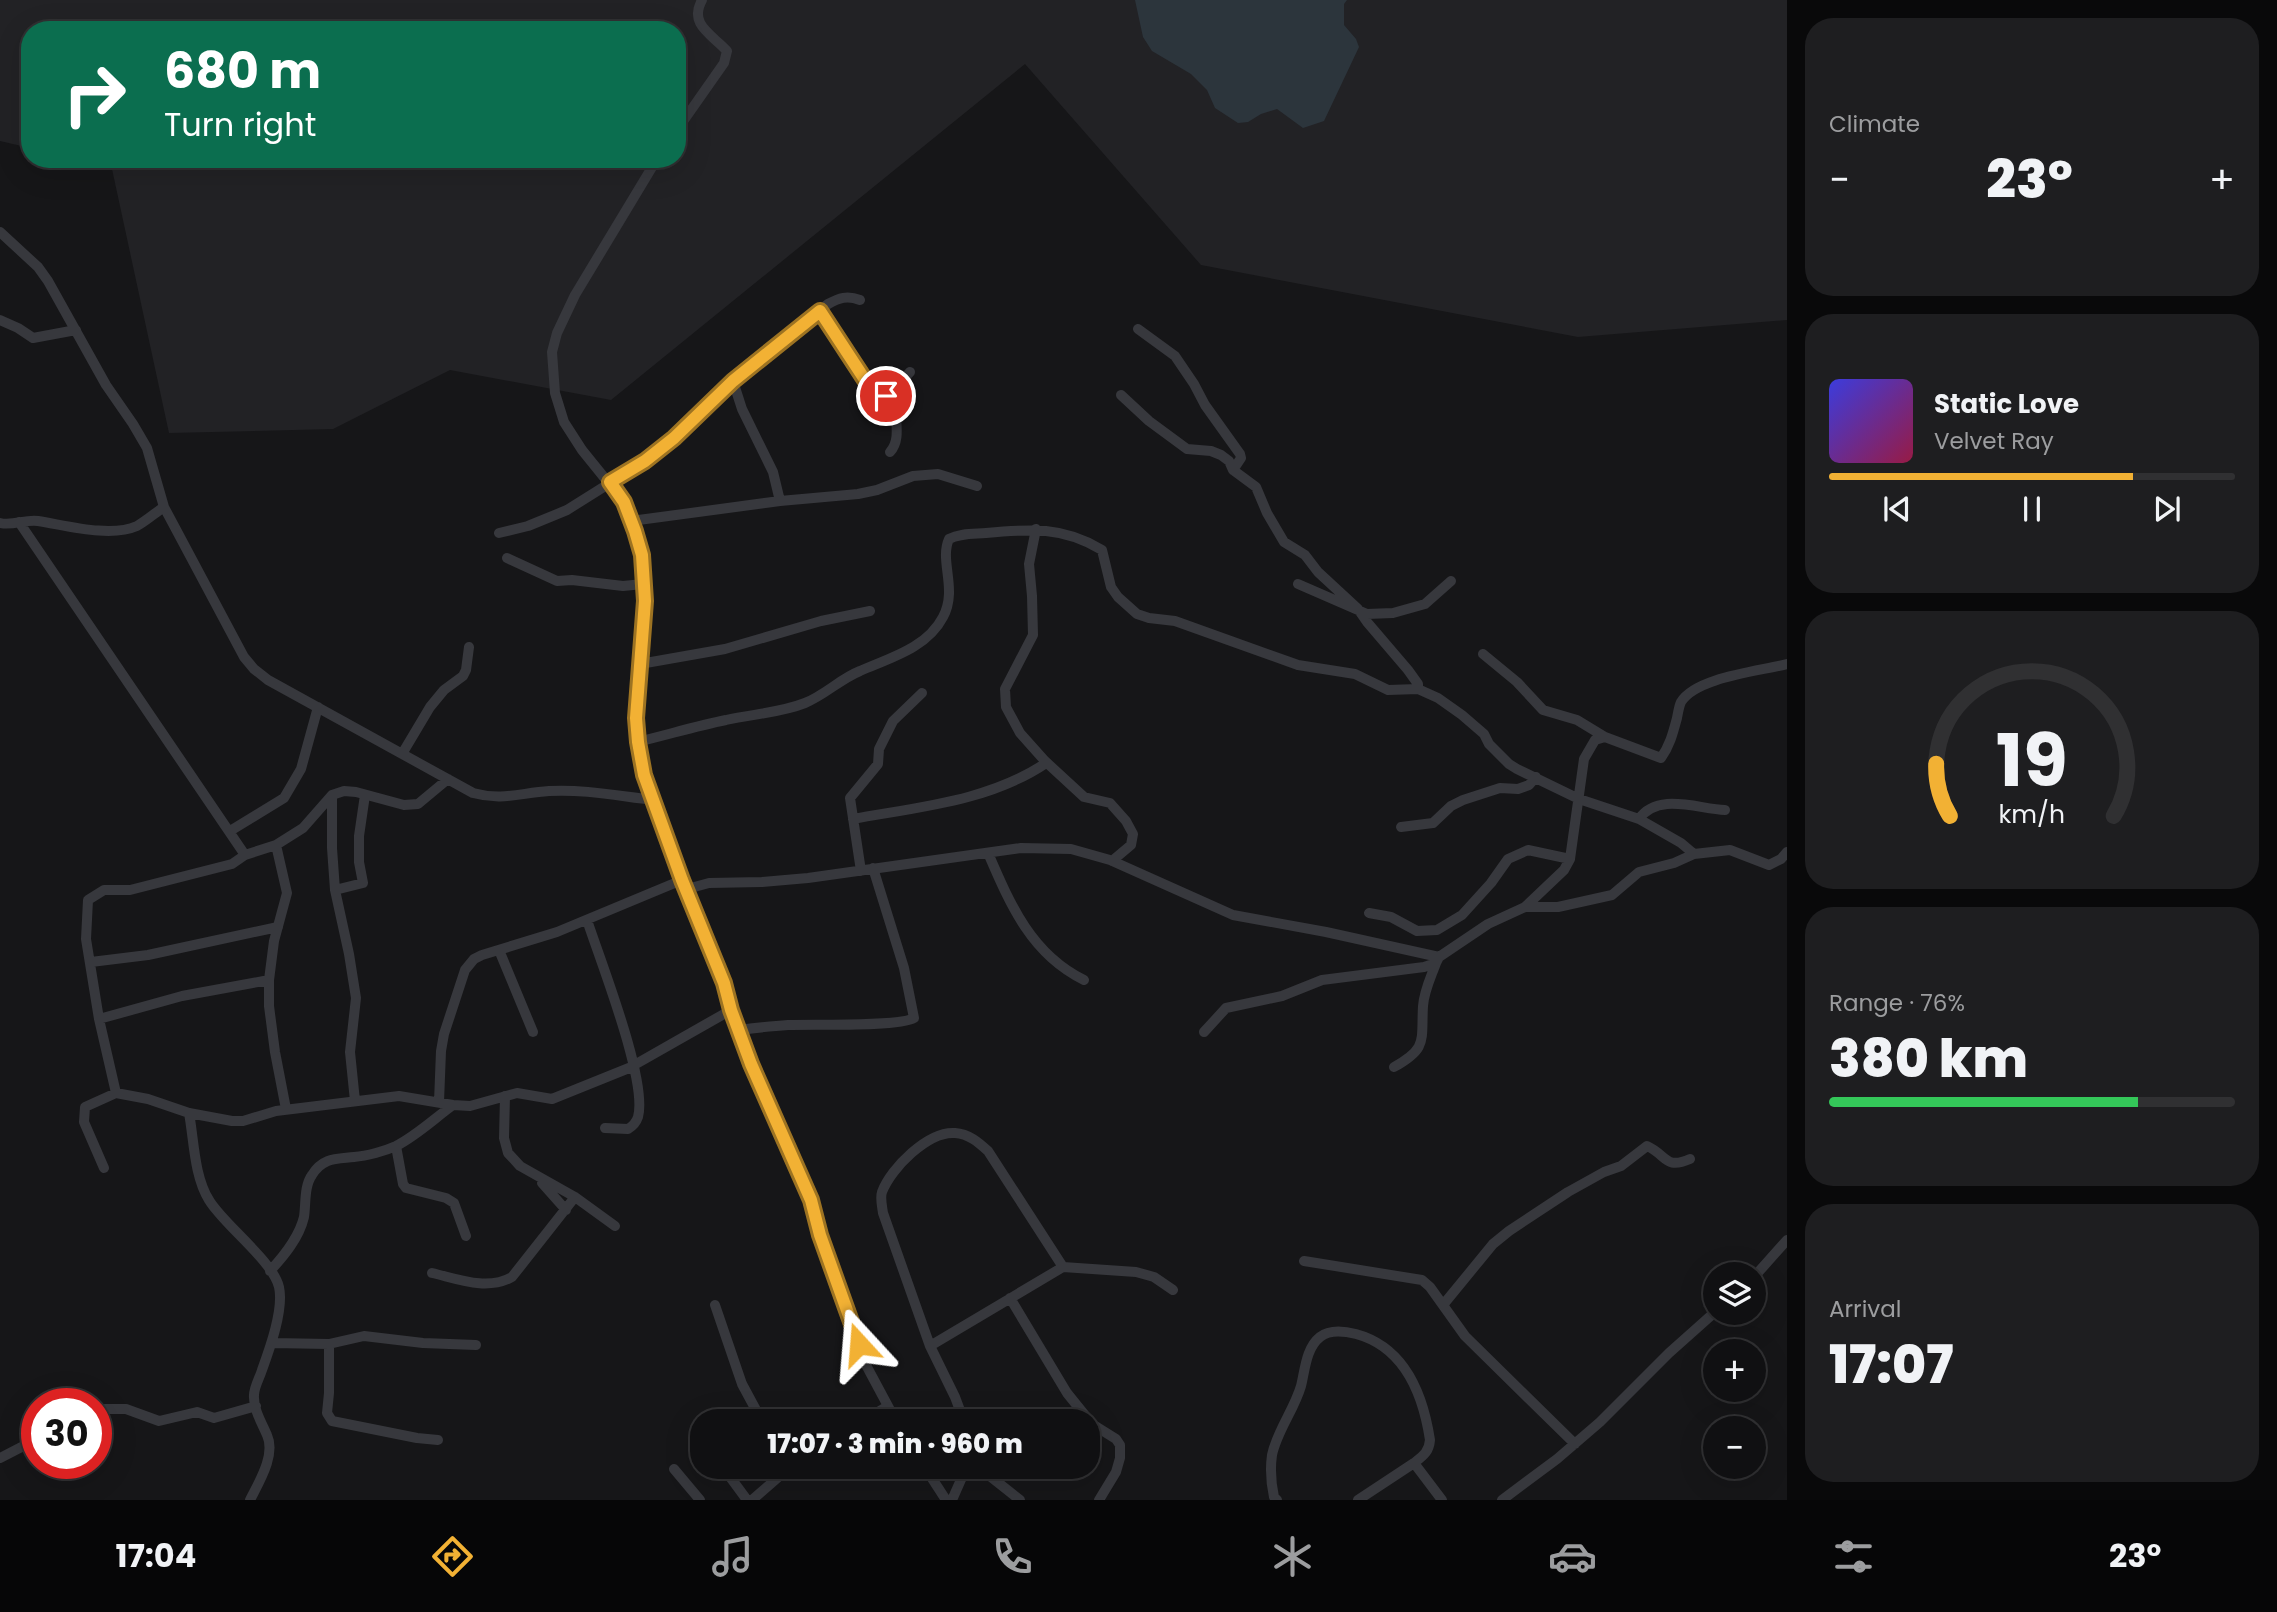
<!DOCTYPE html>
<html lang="en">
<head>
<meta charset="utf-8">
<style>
  body { margin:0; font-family:Poppins,sans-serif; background:#1e1e20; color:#f1f3f6; height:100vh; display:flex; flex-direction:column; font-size:26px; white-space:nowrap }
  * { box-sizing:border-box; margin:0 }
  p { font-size:23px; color:#9c9d9f }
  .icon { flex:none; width:38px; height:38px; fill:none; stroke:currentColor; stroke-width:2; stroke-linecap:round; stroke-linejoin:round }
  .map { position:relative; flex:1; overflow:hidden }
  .drawer { display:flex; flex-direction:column; gap:18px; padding:18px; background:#09090a; width:490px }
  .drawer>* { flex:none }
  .guide { position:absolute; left:21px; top:21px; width:665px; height:147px; border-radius:28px; box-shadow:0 7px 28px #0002,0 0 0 2px #303032; background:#0b6e4f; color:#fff; overflow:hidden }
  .fabs { position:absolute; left:1703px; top:1262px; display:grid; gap:14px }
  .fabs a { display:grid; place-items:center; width:63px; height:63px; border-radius:50%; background:#101012; box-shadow:0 7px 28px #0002,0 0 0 2px #303032; font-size:35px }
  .speed { position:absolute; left:21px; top:1388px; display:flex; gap:14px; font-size:35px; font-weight:700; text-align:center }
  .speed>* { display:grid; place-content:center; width:91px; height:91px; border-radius:50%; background:#101012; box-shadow:0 7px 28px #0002,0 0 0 2px #303032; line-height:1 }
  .speed .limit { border:10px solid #d22; background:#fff; color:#111 }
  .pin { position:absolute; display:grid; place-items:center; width:60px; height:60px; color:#fff; margin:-30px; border:4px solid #fff; border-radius:50%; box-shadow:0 2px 7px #0007 }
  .me { position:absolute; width:77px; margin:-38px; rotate:341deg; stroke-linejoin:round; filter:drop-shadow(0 0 5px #0008) }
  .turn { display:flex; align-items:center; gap:24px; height:147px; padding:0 28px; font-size:32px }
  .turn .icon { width:91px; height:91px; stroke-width:2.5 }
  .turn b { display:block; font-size:49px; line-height:60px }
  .big { font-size:52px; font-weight:800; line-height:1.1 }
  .drawer .card { flex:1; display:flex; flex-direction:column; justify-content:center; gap:10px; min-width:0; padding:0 24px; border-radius:28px; background:#1e1e20 }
  .drawer .dial { align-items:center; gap:0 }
  .dial svg { height:182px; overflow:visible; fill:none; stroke:#303032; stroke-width:7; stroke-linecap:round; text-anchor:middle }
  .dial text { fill:#f1f3f6; stroke:none }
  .song { display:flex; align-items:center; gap:21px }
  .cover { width:84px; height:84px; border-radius:10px; background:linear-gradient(135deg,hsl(240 70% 55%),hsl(340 70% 35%)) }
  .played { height:7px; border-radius:4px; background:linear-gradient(90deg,#f2b134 75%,#303032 75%) }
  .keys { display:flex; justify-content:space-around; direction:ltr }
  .heat { display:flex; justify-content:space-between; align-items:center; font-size:38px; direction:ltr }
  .charge { height:10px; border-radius:5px; background:linear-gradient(90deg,#34c759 76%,#303032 0) }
  .trip { position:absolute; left:690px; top:1409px; width:410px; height:70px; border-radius:28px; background:#101012; box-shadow:0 7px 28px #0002,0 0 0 2px #303032; font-weight:800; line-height:70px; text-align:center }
  .tabs { display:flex; height:112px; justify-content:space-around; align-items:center; background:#060607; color:#9c9d9f }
  .tabs .icon { width:49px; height:49px }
  .tabs .current { color:#f2b134 }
  .tabs b { font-size:32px; color:#f1f3f6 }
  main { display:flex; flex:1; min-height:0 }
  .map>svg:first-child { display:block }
  .built { fill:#222225 }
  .water { fill:#2c353c }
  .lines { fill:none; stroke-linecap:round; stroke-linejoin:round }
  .minor { stroke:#37383d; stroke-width:10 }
  .route-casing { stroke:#9d7322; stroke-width:18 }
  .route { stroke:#f2b134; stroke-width:12 }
</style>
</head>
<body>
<main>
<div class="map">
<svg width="1787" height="1500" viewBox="0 0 1787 1500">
  <rect width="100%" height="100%" fill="#161618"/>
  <path class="built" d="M0,0H1787V320L1578,337L1201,265L1025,64L611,400L450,370L333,429L169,433L112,169L74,159H677V30H30V148L0,141Z"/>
  <path class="water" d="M1135,0H1347L1344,4V25L1356,39L1359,47L1324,121L1303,128L1277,109L1261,114L1248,122L1238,123L1215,108L1207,90L1191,74L1152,51L1143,37Z"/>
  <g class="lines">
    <path class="minor" d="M677,130L724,63L727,51C713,35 688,25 702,0
      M657,159L575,295L557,333L552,352L555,393L564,422L582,450L624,502L635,531L642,555L645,601L636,718L637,742L644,775L682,880L724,983L731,1010L751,1064L811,1200L820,1235L866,1365L896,1421
      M0,232L38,267L48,281L106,385L133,424L147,448L164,507L244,657L254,669L268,680L473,793C502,801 520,793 549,791C584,789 618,796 653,800
      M820,311L871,389L896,400
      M0,320L18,328L33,338L76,330
      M1138,329L1175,356L1194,384L1205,405L1240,454L1241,458L1233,470
      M733,381L742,409L773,472L780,501
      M1121,395L1149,421L1187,449L1211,451L1221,455L1229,461L1233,470L1256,487L1267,513L1284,542L1305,555L1318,572L1358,609L1367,622L1408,670L1418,684V689
      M890,452C908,432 881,399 910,372
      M631,521L780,501L858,494L877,490L913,476L938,474L977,486
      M19,522L245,855
      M0,523C13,526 26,519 38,521C65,525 110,538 137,526C146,521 155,513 164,507
      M1036,529L1029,564L1032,596L1033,635L1005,689L1006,707L1020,733L1045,761L1084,797L1110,803L1126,821L1133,834L1131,845L1112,861
      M499,533L528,526L567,510L645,461L674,438L733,381L828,304C839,298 847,295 860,300
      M507,558L557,581L572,580L623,586L643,584
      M1298,584L1367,614L1393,613L1425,604L1451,581
      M1483,654L1517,682L1543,710L1577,720L1605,737
      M640,664L725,649L821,621L870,611
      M637,742C667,735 696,726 726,720C752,714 780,713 805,703C825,695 840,679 860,671C890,658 927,648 943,617C958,589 939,561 949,539C960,533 974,534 986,533C1030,529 1063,526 1102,550L1111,587L1118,597L1137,614L1149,618L1175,621L1298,665L1355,674L1388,690L1418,689L1438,698L1462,715L1484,734L1489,744L1509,764L1517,769L1579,799L1639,819L1681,843L1694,854
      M402,754L430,707L444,690L463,676L466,670L469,647
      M332,795V848L335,890L349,954L356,998L350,1052L355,1101
      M853,819C918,807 990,801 1046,763
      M1639,819C1658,792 1698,809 1725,810
      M1401,827L1433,823L1451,806L1463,800L1500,788L1518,789L1529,785L1536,777
      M230,831L284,798L301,769L318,707
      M276,845L287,893L274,941L269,980V1006L275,1052L286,1109
      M988,853C1010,904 1031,954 1084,980
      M861,871L850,798L878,764L879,749L893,721L922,693
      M687,889L709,883L762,882L808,878L1021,848L1071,849L1110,860L1233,915L1326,932L1439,957L1488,924L1525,907L1564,870L1570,859L1584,759L1595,740L1605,737L1661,758C1670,745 1673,733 1677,718C1678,713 1679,706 1681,702C1696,677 1761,671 1787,664
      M335,890L363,883L359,862V836L365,795
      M1526,907H1558L1612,895L1639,872L1674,863L1694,854L1730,850L1769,865L1781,859L1787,852
      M1369,913L1391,917L1417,931L1437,930L1462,915L1491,883L1508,859L1528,850L1570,859
      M587,920C600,960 648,1081 638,1117C636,1123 633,1126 628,1129L605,1128
      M499,950L533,1032
      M91,962L148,955L278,927
      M99,1019L182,996L269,980
      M739,1030C755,1028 772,1026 788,1025C812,1024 899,1027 914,1018L904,968L873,868
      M1204,1032L1226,1008L1282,996L1322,980L1424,967L1436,963L1439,957
      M1394,1067C1428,1048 1421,1041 1423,1006C1424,991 1431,977 1436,963
      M116,1093L99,1019L86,939L88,900L104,890H130L232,864L245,855L276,845L303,828L332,795L344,791L356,792L404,805L418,804L448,779
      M505,1096L504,1138L508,1153L520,1166L575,1197L615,1226
      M439,1102L441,1051L444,1034L465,970L474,959L482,955L557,932L682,880
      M189,1113C194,1140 194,1176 209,1200C223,1224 273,1261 279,1287C284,1309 270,1348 262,1370C260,1377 254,1387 254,1395C253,1409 262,1423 267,1435C276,1455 259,1482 250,1500
      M396,1146L403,1184L406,1188L446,1198L454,1203L466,1236
      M104,1168L84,1122L85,1107L116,1093L148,1099L189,1113L232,1121H243L276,1111L399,1096L453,1105L470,1106L517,1093L552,1099L629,1068L731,1010
      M542,1183L566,1210
      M1304,1261L1422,1280L1430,1287L1465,1336L1575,1444
      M270,1271C284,1256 299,1238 304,1217C306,1204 304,1186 312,1175C323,1157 337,1159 354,1157C367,1156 385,1151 396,1146C416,1136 435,1118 453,1105
      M432,1273C458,1279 487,1291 512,1277L575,1197
      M1754,1277L1787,1240
      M1010,1298L1067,1393L1092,1424L1116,1439L1120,1445V1458L1116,1472L1099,1500
      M715,1305L742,1384L762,1421
      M1443,1305L1493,1244L1509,1231L1568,1192L1604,1172L1621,1166L1647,1146C1667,1155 1665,1170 1690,1159
      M272,1343L329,1344L364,1336L423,1343L476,1345
      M329,1344V1393L327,1413L332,1421L417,1438L438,1440
      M930,1346L1063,1267
      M96,1414L105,1409H126L159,1421L197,1412L214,1418L256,1406
      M863,1421L888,1406
      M964,1421L955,1397L930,1346L883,1213C882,1206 880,1198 882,1192C891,1168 928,1131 955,1133C969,1134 978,1142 988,1151L1063,1267L1136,1272L1154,1277L1173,1290
      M0,1458L37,1439
      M722,1466L747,1500
      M924,1466L946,1500
      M971,1466L981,1469L1020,1500
      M674,1469L700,1500
      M752,1500L791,1466
      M952,1500L967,1466
      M1277,1500L1274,1497C1271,1483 1270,1469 1272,1455C1277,1431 1294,1410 1301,1386C1305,1370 1306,1348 1320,1337C1330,1329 1344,1331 1356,1334C1404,1347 1423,1394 1430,1440C1429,1452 1423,1456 1414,1463
      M1358,1500L1414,1463L1442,1500
      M1502,1500L1557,1459L1600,1422L1669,1353L1715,1312"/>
  </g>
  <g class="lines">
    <g class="route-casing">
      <path id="route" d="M859,1344L820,1235L811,1200L751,1064L731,1010L724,983L682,880L644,775L638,742L636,718L645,601L642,555L635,531L624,502L610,482L645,461L674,438L733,381L820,311L871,389L886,396"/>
    </g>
    <use href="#route" class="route"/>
  </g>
</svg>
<div class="fabs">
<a><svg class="icon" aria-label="layers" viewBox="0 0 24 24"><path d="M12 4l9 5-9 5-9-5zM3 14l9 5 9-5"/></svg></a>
<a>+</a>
<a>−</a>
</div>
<div class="speed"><div class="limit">30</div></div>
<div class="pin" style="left:886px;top:396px;background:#d93025"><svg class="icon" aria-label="arrive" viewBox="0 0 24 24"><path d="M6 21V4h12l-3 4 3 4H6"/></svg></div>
<svg class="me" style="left:859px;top:1344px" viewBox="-20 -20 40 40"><path d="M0-17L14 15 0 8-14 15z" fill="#f2b134" stroke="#fff" stroke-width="4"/></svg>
<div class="trip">17:07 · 3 min · 960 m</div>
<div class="guide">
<div class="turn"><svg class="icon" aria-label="right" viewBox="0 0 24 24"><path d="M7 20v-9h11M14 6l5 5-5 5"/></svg><div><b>680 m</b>Turn right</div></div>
</div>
</div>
<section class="drawer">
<div class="card"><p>Climate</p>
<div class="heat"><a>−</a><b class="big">23°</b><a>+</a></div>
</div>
<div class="card">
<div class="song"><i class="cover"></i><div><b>Static Love</b><p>Velvet Ray</p></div></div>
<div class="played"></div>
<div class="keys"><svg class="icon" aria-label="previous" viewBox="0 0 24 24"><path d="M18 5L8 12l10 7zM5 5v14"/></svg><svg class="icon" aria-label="pause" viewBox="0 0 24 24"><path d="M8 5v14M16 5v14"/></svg><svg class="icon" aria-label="next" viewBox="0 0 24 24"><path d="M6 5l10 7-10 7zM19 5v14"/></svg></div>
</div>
<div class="card dial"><svg viewBox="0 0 100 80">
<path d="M14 69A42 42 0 1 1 86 69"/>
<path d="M14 69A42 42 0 0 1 8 46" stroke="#f2b134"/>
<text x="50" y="56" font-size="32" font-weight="700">19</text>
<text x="50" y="72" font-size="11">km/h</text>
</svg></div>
<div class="card"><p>Range · 76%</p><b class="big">380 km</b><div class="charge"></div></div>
<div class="card"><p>Arrival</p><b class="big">17:07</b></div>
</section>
</main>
<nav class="tabs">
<b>17:04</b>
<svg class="icon current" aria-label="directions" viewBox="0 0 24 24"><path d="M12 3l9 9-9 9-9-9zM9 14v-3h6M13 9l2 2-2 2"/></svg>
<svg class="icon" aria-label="music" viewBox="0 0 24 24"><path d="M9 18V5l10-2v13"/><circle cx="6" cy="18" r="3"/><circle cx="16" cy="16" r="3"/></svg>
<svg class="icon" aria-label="phone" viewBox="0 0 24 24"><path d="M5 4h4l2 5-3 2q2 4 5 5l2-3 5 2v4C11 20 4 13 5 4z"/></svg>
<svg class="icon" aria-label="climate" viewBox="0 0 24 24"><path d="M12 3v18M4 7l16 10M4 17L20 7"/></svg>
<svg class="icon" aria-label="car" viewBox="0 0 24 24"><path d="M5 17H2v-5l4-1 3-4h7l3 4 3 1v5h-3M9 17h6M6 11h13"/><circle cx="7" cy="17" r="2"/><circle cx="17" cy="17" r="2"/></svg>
<svg class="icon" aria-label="filters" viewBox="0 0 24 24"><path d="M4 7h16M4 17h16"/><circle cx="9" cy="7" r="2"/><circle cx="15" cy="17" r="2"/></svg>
<b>23°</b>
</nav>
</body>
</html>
